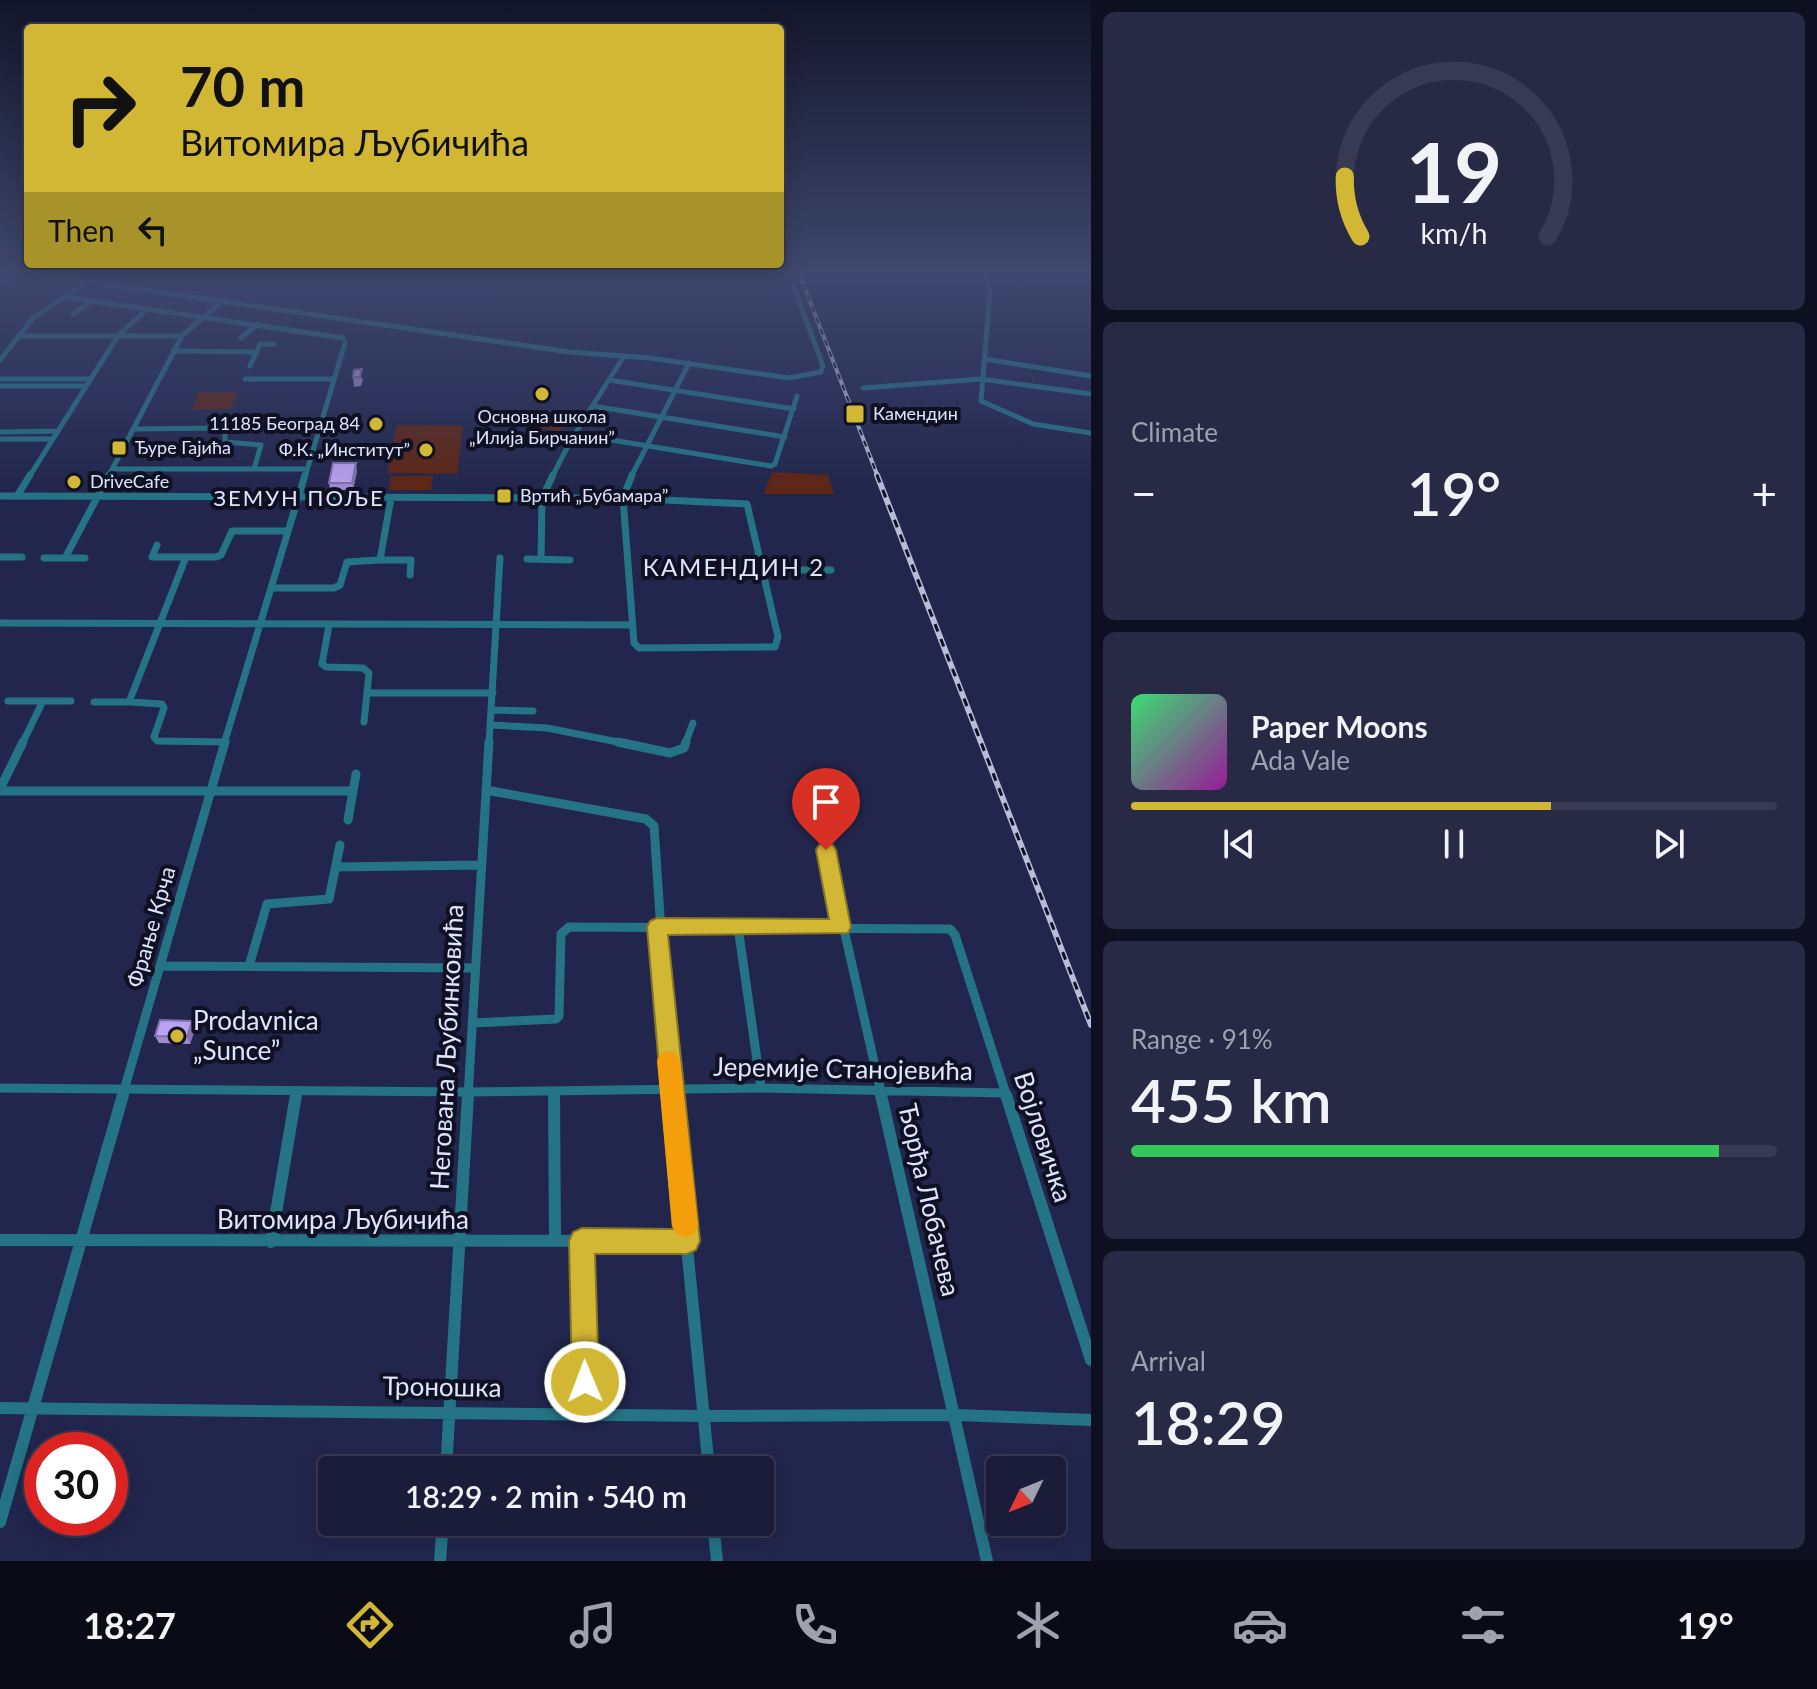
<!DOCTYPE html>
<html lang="en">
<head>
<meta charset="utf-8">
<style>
  body { margin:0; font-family:Lato,sans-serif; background:#272945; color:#f1f3f6; height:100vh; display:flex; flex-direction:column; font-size:30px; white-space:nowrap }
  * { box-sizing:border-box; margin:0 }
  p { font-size:26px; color:#9fa1af }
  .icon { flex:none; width:44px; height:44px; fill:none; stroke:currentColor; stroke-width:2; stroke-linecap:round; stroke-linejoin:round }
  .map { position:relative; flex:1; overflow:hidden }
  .sheet { display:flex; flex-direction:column; gap:12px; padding:12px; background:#0e0f20; width:726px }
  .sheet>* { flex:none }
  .banner { position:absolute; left:24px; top:24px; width:760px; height:244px; border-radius:8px; box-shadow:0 4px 20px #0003,0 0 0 2px #383a54; background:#d2b735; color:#111; overflow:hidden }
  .needle { width:52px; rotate:227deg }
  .fabs { position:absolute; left:986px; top:1456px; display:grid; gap:16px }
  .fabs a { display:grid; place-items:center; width:80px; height:80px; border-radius:8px; background:#1a1c3a; box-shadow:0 4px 20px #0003,0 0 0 2px #383a54; font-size:40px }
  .speed { position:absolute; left:24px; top:1432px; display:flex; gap:16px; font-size:40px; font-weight:700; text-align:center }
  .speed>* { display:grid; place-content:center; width:104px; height:104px; border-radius:50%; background:#1a1c3a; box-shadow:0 4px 20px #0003,0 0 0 2px #383a54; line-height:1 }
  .speed .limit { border:12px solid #d22; background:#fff; color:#111 }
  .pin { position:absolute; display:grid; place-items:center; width:68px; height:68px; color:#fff; margin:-82px -34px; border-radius:50% 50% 50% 0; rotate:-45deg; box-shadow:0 0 8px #0007 }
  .pin .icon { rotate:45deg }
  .me { position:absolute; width:88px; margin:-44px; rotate:359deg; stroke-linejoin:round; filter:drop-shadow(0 0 6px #0008) }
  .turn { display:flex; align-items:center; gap:28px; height:168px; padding:0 24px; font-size:36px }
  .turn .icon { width:104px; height:104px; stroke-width:2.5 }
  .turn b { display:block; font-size:56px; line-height:68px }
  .then { display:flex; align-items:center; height:76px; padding:0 24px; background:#0003; gap:16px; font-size:30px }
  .big { font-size:60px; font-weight:600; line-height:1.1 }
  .sheet .widget { flex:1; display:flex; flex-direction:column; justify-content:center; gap:12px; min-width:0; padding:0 28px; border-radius:12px; background:#272945 }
  .sheet .dial { align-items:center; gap:0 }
  .dial svg { height:208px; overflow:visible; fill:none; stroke:#383a54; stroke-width:7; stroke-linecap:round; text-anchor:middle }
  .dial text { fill:#f1f3f6; stroke:none }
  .song { display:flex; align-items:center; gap:24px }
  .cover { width:96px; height:96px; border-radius:12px; background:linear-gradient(135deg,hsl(140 70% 55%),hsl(300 70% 35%)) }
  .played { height:8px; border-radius:4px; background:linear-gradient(90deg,#d2b735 65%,#383a54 65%) }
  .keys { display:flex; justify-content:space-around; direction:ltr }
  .heat { display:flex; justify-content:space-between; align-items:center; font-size:44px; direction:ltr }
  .charge { height:12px; border-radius:6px; background:linear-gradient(90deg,#34c759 91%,#383a54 0) }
  .trip { position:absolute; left:318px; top:1456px; width:456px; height:80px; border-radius:8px; background:#1a1c3a; box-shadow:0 4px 20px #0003,0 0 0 2px #383a54; font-weight:600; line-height:80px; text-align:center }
  .menu { display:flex; height:128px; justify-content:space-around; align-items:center; background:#0a0b17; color:#9fa1af }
  .menu .icon { width:56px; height:56px }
  .menu .on { color:#d2b735 }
  .menu b { font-size:36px; color:#f1f3f6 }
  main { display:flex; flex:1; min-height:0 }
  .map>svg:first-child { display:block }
  .green { fill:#5f2514 }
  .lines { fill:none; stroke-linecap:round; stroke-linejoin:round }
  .street-far3 { stroke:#247486; stroke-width:5 }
  .street-far2 { stroke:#247486; stroke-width:7 }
  .street-far1 { stroke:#247486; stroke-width:9 }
  .street { stroke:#247486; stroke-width:12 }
  .rail-far1-casing { stroke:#b7bcd9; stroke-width:4 }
  .rail-casing { stroke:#b7bcd9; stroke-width:6 }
  .rail-far1 { stroke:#0f1123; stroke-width:2; stroke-dasharray:6; stroke-linecap:butt }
  .rail { stroke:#0f1123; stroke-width:3; stroke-dasharray:8; stroke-linecap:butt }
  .wall { fill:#9f8bd1 }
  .shaded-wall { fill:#8271aa }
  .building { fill:#b9a2f3; stroke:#8271aa; stroke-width:2 }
  .route { fill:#d2b735; stroke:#872; stroke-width:2 }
  .slow { fill:#f59e0b }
  .poi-dot { fill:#d2b735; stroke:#0f1123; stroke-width:3 }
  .labels { text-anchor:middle; stroke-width:8; stroke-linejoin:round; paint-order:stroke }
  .far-poi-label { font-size:18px; fill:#dfe4fe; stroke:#0f1123; text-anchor:start }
  .far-quarter-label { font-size:22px; letter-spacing:2px; fill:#dfe4fe; stroke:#0f1123 }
  .street-label { font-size:22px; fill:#dfe4fe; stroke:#0f1123 }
  .neighbourhood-label { font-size:24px; letter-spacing:2px; fill:#dfe4fe; stroke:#0f1123 }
  .near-poi-label { font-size:26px; fill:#dfe4fe; stroke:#0f1123; text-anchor:start }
  .near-street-label { font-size:26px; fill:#dfe4fe; stroke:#0f1123 }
</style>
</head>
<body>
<main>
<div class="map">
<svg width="1091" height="1561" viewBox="0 0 1091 1561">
  <rect width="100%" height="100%" fill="#22264d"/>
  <path class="green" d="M199,392H237L231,409L191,410Z
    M525,413L563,419L570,425L558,431L514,424L509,420L515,414Z
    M397,425L463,426L457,474L387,473Z
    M772,472L828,475L834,494H764Z
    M391,476H433L431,490H389Z"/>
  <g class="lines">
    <path class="street-far3" d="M29,273L569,352L650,358L789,378L821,372L823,366L789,273
      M985,273L990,291L981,401L1033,424L1091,433
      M65,297L343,338
      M73,314L92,301
      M18,336H182
      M241,338L258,324
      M173,351L257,352
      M985,359L1091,376
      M0,360L33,318L87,282
      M250,366L260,344H274
      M0,379H90
      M245,379H334
      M609,380L794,409
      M0,386H85
      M863,388L981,379L1091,394
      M593,406L785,437
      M134,429L225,428V442L261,445L254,469
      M0,432L57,431
      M575,434L771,466L775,464L797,396
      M0,439H52
      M113,469H307
      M29,477L118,336L147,309
      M108,477L182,336L223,300
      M305,477L345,343
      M552,477L571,440L624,356
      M631,477L689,363"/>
    <path class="street-far2" d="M0,496L623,498
      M17,496L30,475
      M623,498L747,504L778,637L775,647L639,648L634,643Z
      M623,498L632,475
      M157,545L152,557H216L221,555L232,531H288
      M0,557H22
      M186,557L129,702L162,704L164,708L154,737L157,741L226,742
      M44,558H85
      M65,558L109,475
      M527,559L570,560
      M541,559L542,498L553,475
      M380,560H411L410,575
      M762,570H831
      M271,588H334L340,585L347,562L380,560L391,498
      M0,623L631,625
      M329,625L322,664L326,667L363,668L369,673L364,722
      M368,693H493
      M8,701H71
      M94,702H129
      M492,710L533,711
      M491,725L547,728L628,744
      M22,744L43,701
      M224,744L305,475
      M489,744L500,558
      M685,744L693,723"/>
    <path class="street-far1" d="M618,742L670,753L684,748L686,742
      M0,789L23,742
      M486,790L646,819L654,826L672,1097
      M0,791H353
      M348,820L356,774
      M826,850L882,1097
      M336,867L481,865
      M738,927L761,1088
      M160,966L475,968
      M249,966L267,904L329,899L340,845
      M472,1023L556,1019L559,1016L561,934L569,927L950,929L955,935L1007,1097
      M0,1088L468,1092L761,1088L1005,1093
      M554,1092V1097
      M122,1097L225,742
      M296,1097L297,1091
      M468,1097L489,742"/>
    <path class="street" d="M554,1095L555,1241
      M672,1095L709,1470
      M881,1095L987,1561
      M1006,1095L1091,1360
      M0,1240L687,1241
      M582,1241L586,1414
      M271,1242L296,1095
      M0,1408L704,1416L955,1415L1091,1420
      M446,1470L468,1095
      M0,1522L123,1095
      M713,1522L717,1561
      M440,1561L443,1522"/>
    <g class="rail-far1-casing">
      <path id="rail-far1" d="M799,273L878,477"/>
    </g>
    <g class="rail-casing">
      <path id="rail" d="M877,475L1091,1025"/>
    </g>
    <use href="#rail-far1" class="rail-far1"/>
    <use href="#rail" class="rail"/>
  </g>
  <path class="wall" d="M354,370L363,379L361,386L354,387L353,377Z
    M357,471L353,490H330L329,483Z
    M195,1029L190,1044L159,1043L155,1036Z"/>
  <path class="shaded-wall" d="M356,463L357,471L353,490L352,483Z
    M192,1021L195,1029L190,1044L187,1037Z"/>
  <path class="building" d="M362,369L360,377H353L354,370Z
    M333,463H356L352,483H329Z
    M160,1020L192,1021L187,1037L155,1036Z"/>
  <linearGradient id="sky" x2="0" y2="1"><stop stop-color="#13152a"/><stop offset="0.55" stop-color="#3e476d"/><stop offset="1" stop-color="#3e476d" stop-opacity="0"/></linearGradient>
  <rect width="1091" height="492" fill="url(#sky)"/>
  <path class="route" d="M826,843L833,845L836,850L851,927L848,933L668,935L700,1241L696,1250L687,1254H595L599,1382L595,1392L585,1396L576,1392L572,1382L569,1241L573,1232L582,1228L673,1229L647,927L650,921L657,918L829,919L816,850L819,845Z"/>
  <path class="slow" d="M668,1051L676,1054L680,1061L698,1225L694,1234L685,1237L676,1234L672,1225L657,1061L660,1054Z"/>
  <g class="poi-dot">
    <circle cx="542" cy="394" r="8"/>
    <rect x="845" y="404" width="20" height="20" rx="4"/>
    <circle cx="376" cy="424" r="8"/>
    <rect x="111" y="440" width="16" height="16" rx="4"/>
    <circle cx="426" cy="450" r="8"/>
    <circle cx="74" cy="482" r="8"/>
    <rect x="496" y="488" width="16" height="16" rx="4"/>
    <circle cx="177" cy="1036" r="8"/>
  </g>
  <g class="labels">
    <g class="far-poi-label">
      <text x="873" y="420">Камендин</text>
      <text x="542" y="423" text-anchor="middle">Основна школа<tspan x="542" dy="21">„Илија Бирчанин”</tspan></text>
      <text x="360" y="430" text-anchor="end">11185 Београд 84</text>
      <text x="135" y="454">Ђуре Гајића</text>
      <text x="410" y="456" text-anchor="end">Ф.К. „Институт”</text>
      <text x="90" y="488">DriveCafe</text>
      <text x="520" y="502">Вртић „Бубамара”</text>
    </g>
    <g class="far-quarter-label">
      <text x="299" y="506">ЗЕМУН ПОЉЕ</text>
    </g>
    <g class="street-label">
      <text transform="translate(151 927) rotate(-74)" y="8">Фрање Крча</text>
    </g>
    <g class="neighbourhood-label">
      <text x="734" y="576">КАМЕНДИН 2</text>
    </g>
    <g class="near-poi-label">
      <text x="193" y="1030">Prodavnica<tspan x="193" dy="30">„Sunce”</tspan></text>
    </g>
    <g class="near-street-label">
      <text transform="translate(447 1047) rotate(-87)" y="9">Негована Љубинковића</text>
      <text transform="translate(843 1069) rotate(1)" y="9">Јеремије Станојевића</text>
      <text transform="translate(1043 1137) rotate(72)" y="9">Војловичка</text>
      <text transform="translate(929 1200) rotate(77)" y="9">Ђорђа Лобачева</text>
      <text x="343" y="1229">Витомира Љубичића</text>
      <text transform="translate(442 1387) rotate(1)" y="9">Троношка</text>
    </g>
  </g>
</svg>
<div class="fabs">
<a><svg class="needle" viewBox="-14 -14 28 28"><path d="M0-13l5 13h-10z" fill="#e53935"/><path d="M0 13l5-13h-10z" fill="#9fa1af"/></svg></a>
</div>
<div class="speed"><div class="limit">30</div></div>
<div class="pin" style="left:826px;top:850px;background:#d93025"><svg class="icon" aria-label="arrive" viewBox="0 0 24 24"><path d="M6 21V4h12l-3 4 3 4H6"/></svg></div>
<svg class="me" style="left:585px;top:1382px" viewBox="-20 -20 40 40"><circle r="17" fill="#d2b735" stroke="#fff" stroke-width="3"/><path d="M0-11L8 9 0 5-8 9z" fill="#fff"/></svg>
<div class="trip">18:29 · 2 min · 540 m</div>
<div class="banner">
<div class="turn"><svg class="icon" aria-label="right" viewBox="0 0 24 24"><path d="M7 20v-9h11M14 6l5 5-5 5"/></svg><div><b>70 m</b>Витомира Љубичића</div></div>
<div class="then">Then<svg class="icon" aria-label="left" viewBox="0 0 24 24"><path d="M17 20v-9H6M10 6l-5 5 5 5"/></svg></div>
</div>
</div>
<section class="sheet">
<div class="widget dial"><svg viewBox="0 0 100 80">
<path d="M14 69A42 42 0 1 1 86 69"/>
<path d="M14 69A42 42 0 0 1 8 46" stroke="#d2b735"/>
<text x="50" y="56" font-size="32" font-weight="700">19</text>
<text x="50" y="72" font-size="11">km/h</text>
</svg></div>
<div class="widget"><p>Climate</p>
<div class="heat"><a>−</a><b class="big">19°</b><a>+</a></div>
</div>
<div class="widget">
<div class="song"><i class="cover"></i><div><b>Paper Moons</b><p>Ada Vale</p></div></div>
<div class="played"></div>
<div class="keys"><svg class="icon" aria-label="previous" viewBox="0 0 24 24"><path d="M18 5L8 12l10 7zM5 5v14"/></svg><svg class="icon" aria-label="pause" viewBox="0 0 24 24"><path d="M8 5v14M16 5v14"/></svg><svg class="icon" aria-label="next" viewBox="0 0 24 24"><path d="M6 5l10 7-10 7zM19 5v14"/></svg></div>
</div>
<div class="widget"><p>Range · 91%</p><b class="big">455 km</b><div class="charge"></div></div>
<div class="widget"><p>Arrival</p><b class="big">18:29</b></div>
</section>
</main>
<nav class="menu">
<b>18:27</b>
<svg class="icon on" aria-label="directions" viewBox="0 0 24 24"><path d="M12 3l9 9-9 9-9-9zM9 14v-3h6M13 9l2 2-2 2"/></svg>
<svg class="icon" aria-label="music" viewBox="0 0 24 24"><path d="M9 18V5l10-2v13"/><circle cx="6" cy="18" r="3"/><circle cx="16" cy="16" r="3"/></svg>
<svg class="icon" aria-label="phone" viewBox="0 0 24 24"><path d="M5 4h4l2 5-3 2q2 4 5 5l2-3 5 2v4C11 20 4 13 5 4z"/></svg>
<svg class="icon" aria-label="climate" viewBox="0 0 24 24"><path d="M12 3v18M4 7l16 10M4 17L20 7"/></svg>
<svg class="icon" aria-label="car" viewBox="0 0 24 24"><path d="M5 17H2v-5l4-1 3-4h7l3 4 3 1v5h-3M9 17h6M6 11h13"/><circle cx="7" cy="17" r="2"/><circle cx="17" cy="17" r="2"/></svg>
<svg class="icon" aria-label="filters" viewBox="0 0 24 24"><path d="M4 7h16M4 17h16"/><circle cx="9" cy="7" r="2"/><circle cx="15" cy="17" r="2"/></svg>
<b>19°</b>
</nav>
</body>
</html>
